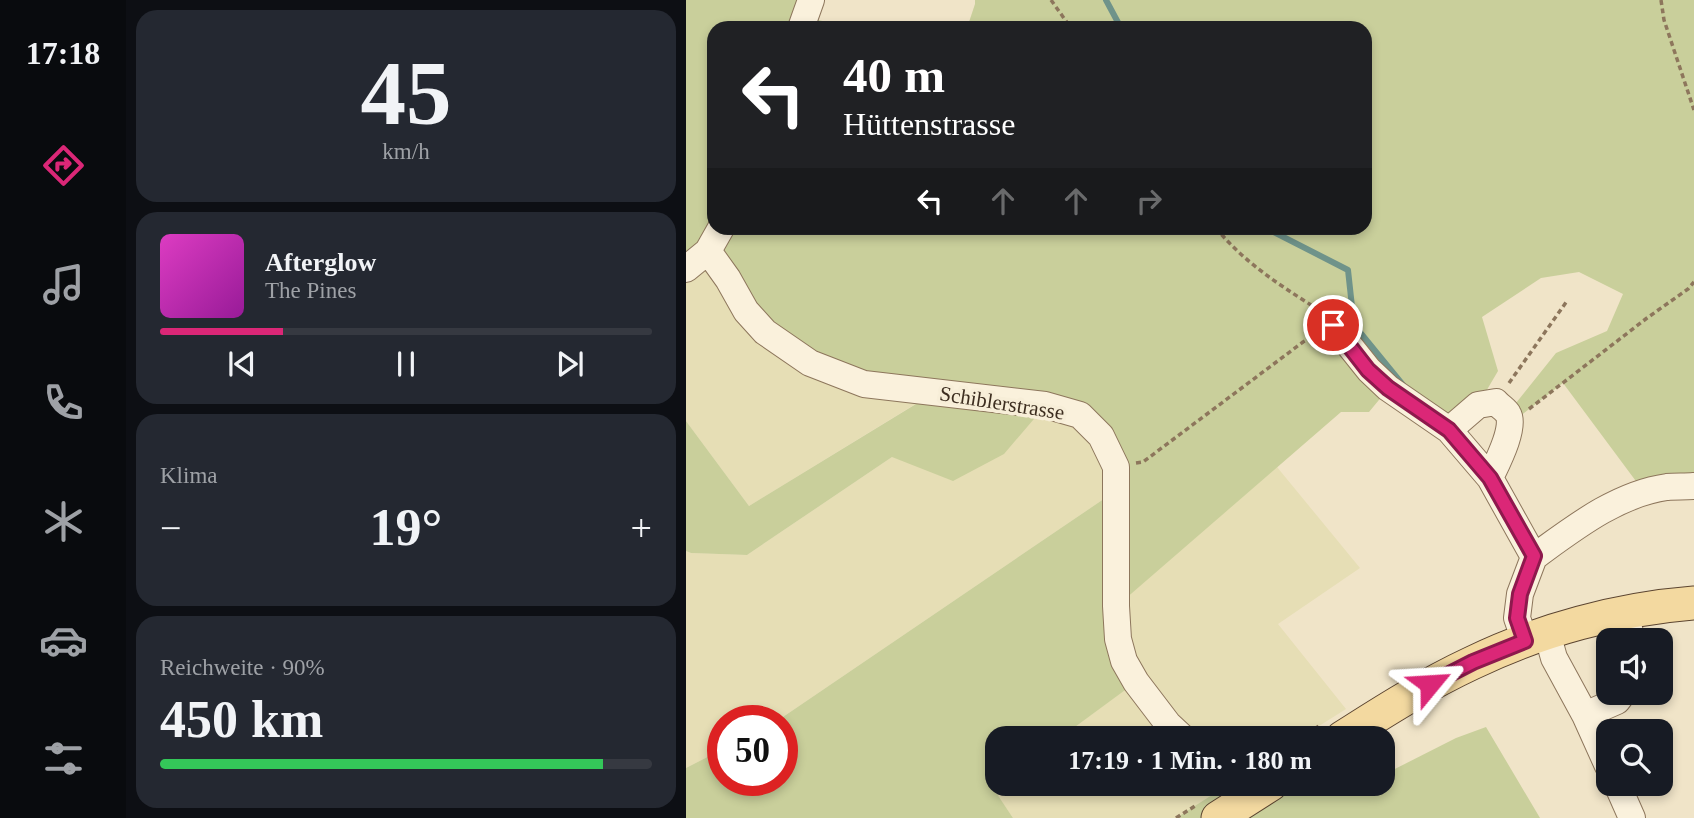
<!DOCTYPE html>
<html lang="de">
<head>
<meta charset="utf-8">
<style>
  body { margin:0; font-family:Georgia,serif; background:#242831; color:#f1f3f6; height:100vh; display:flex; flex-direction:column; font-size:26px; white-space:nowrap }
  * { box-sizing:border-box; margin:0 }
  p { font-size:23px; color:#9ea1a6 }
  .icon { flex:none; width:38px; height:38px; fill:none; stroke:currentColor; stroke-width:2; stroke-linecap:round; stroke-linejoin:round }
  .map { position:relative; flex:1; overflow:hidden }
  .details { display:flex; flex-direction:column; gap:10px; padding:10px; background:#0d0f14; width:560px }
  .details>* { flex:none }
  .top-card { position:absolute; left:21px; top:21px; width:665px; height:214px; border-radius:21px; box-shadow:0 4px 10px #0003; background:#202124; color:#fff; overflow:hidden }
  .tools { position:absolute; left:910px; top:628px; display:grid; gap:14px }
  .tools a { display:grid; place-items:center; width:77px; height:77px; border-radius:14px; background:#171b24; box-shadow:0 4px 10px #0003; font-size:35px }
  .speed { position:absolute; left:21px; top:705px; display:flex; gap:14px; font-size:35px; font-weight:700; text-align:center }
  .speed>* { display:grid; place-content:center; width:91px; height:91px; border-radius:50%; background:#171b24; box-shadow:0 4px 10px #0003; line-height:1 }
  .speed .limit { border:10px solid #d22; background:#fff; color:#111 }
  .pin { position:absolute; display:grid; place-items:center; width:60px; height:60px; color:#fff; margin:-30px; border:4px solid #fff; border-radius:50%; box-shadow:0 2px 7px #0007 }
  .me { position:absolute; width:77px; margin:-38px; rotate:63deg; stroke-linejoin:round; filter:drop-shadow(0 0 5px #0008) }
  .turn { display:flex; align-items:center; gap:24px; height:147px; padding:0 21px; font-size:32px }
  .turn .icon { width:91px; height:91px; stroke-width:2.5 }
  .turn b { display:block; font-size:49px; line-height:60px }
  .lanes { display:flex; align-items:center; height:66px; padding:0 21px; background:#0003; justify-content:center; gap:35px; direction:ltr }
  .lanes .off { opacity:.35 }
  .big { font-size:52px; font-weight:800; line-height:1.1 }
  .details .card { flex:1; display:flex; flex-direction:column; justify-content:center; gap:10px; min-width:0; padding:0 24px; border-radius:21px; background:#242831 }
  .details .dial { align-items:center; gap:0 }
  .dial b { font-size:91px; line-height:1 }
  .song { display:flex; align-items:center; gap:21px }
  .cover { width:84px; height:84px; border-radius:10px; background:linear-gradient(135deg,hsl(310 70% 55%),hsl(300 70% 35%)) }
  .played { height:7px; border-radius:4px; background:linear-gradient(90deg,#db2777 25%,#363941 25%) }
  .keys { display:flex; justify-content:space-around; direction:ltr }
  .heat { display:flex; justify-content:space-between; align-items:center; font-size:38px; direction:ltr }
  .charge { height:10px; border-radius:5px; background:linear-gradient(90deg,#34c759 90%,#363941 0) }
  .trip { position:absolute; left:299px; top:726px; width:410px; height:70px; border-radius:21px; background:#171b24; box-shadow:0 4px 10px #0003; font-weight:800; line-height:70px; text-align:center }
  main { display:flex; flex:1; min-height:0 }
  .dock { display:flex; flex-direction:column; width:126px; justify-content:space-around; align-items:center; background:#090b0e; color:#9ea1a6 }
  .dock .icon { width:49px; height:49px }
  .dock .selected { color:#db2777 }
  .dock b { font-size:32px; color:#f1f3f6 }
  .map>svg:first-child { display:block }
  .farmland { fill:#e6deb5 }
  .green { fill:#c9cf9b }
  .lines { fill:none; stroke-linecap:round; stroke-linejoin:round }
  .stream { stroke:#6f938a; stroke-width:6 }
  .minor-casing { stroke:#8d765c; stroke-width:28 }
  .major-casing { stroke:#5b4430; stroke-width:35 }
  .path { stroke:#8d765c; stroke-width:3.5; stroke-dasharray:5 3.5; stroke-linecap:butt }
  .minor { stroke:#faf1dc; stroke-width:26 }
  .major { stroke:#f3d9a0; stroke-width:33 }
  .route-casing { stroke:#8e194d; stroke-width:18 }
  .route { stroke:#db2777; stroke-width:12 }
  .labels { text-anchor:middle; stroke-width:7; stroke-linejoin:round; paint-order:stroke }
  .street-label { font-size:21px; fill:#3d2e20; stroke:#f7eed8 }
</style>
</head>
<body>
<main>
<nav class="dock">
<b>17:18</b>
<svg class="icon selected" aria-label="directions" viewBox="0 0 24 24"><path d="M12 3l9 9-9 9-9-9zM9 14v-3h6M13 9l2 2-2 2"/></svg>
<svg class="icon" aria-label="music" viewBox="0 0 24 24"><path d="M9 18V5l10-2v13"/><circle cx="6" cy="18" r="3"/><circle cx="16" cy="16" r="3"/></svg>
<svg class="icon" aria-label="phone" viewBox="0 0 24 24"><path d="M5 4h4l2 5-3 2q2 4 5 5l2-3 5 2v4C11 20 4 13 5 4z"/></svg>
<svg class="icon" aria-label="climate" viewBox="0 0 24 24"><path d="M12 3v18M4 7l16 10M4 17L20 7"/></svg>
<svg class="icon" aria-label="car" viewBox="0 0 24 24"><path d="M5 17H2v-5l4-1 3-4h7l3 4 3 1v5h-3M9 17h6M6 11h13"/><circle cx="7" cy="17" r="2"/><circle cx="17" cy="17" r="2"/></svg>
<svg class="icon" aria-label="filters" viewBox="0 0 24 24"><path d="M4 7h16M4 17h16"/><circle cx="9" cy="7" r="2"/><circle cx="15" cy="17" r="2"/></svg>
</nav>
<section class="details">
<div class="card dial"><b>45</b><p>km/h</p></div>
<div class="card">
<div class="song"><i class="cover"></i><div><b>Afterglow</b><p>The Pines</p></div></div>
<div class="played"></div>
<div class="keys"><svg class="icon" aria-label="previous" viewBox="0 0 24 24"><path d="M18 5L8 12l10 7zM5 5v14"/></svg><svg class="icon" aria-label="pause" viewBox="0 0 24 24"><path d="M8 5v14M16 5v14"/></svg><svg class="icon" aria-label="next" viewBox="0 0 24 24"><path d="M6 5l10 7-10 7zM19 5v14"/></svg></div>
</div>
<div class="card"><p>Klima</p>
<div class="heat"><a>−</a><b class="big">19°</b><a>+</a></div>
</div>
<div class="card"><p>Reichweite · 90%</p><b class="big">450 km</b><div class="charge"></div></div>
</section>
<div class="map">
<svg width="1008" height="818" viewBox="0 0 1008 818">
  <rect width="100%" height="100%" fill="#f0e4c8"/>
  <path class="farmland" d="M22,251L249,392L63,506L0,421V269Z
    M359,405L394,415L431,490L91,721H37V749L0,768V551L5,553L61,555L206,457Z
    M591,467L674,568L592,624L660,709L614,738H374L449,682L430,606Z
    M312,784H543L490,818H327L306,788Z"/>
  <path class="green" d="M0,0H125L119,17L167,28H28V228H679V28H281L289,4V0H1008V486L958,492L877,383L825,423L822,413L870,353L921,331L937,294L893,272L855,278L796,317L812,371L792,405L763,430L702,389L683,412H655L431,606L450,682L374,738H312V784L307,788L327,818H0V768L37,749V780H96V721H91L431,490L415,436L359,406L318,454L267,481L206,457L61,555L5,553L0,551V421L63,506L248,393L124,363L22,252L0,269Z
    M800,727L854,818H490L543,784H696L697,775L770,738Z"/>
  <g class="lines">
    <path class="stream" d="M420,0L435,28
      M580,228L662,270L668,325L717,385"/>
    <g class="minor-casing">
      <path id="minor" d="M115,28L125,0
        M22,251L42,279L60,311L79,332L124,363L178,384L359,405L394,415L415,436L430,467V606L432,639L438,661L450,682L482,724L497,738
        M0,269L22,251L35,228
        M647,325L683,370L702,388L763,430L804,478L848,557L834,594L831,618L839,641
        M763,430L792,405L810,402C813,406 820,410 822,414C830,427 810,465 804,478
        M848,557C888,528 931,494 981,487C990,486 999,487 1008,486
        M939,613L946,640
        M861,633L868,658L899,715L922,766
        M899,715L931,701L937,693
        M931,784L946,818"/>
    </g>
    <g class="major-casing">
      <path id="major" d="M656,738C698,711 741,684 786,663C854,630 932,609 1008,603
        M532,818L585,784"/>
    </g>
    <path class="path" d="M365,0L385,28
      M975,0L978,20L1008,110
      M530,228C557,261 589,282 625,305L632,311
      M823,383L881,301
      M843,409L961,318L1002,289L1008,282
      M450,463L457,462L617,342L628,336
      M614,738L633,726
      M490,818L509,806"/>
    <use href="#minor" class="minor"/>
    <use href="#major" class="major"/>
  </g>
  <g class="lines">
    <g class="route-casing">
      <path id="route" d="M647,325L682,370L702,388L763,430L804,478L848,556L834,594L831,618L839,641L787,662L744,684"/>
    </g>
    <use href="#route" class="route"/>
  </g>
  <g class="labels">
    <g class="street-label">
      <text transform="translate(316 403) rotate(9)" y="7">Schiblerstrasse</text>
    </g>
  </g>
</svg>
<div class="tools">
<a><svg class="icon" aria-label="sound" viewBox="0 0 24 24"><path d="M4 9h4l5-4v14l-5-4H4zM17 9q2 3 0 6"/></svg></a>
<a><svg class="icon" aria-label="search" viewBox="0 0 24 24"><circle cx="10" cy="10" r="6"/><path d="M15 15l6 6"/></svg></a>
</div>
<div class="speed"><div class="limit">50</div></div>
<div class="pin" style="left:647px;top:325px;background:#d93025"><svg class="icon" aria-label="arrive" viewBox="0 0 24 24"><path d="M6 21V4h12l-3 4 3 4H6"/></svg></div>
<svg class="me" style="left:744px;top:684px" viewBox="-20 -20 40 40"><path d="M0-17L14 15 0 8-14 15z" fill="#db2777" stroke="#fff" stroke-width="4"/></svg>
<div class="trip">17:19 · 1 Min. · 180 m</div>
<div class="top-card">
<div class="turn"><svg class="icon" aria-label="left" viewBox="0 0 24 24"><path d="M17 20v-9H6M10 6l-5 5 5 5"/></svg><div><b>40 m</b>Hüttenstrasse</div></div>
<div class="lanes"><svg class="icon" aria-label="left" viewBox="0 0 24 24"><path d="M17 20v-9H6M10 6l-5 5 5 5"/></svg><svg class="icon off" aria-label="ahead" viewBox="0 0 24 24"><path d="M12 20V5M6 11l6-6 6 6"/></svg><svg class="icon off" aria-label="ahead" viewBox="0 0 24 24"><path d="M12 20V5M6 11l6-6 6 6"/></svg><svg class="icon off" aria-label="right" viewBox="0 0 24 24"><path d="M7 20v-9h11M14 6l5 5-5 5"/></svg></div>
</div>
</div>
</main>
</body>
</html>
